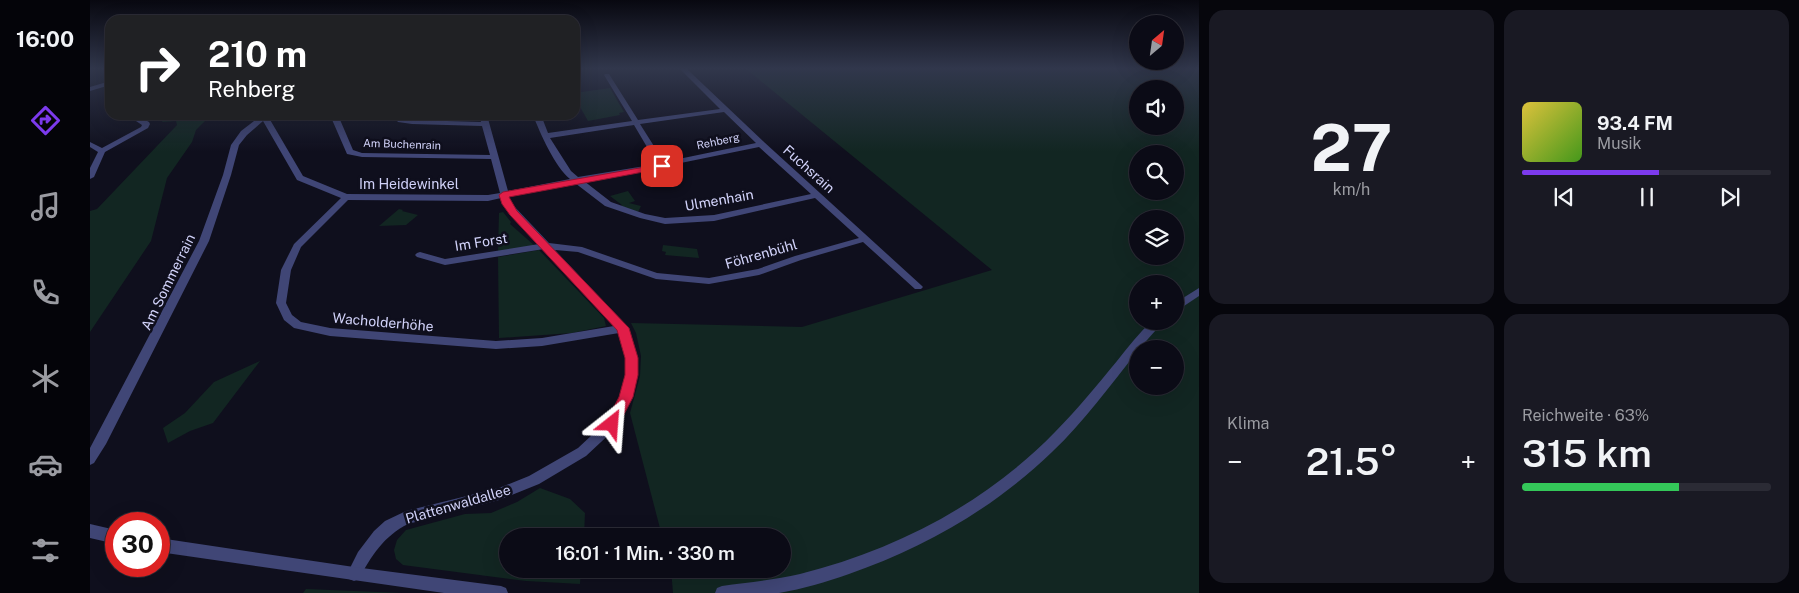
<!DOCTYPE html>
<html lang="de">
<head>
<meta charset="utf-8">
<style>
  body { margin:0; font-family:"Public Sans",sans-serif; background:#191923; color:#f1f3f6; height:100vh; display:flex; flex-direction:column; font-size:19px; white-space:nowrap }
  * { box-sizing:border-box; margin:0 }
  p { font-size:16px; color:#9a9ba1 }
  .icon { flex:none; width:28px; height:28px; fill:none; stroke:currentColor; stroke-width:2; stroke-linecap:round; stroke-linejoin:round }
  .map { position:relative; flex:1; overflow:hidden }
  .sheet { display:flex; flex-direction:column; gap:10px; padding:10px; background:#06060c; width:600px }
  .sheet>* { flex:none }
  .guide { position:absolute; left:15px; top:15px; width:475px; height:105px; border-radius:15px; box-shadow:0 5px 20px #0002,0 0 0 1px #2b2b35; background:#202124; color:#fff; overflow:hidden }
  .needle { width:32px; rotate:29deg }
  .fabs { position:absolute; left:1039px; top:15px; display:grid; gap:10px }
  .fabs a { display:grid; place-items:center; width:55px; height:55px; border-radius:50%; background:#0b0b16; box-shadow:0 5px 20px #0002,0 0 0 1px #2b2b35; font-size:25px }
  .speed { position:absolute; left:15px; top:512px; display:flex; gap:10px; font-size:25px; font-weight:700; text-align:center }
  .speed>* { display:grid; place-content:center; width:65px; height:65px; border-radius:50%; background:#0b0b16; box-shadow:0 5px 20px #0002,0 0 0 1px #2b2b35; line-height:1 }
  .speed .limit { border:8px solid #d22; background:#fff; color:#111 }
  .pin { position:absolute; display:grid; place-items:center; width:42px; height:42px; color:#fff; margin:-21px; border-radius:10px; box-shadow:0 2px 8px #0006 }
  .me { position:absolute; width:55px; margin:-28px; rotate:28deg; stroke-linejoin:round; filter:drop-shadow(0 0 4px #0008) }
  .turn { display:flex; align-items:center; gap:18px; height:105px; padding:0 20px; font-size:22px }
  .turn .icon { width:65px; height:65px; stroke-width:2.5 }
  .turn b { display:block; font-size:35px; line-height:42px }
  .big { font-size:38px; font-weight:600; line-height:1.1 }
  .sheet .card { flex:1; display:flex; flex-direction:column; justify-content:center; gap:8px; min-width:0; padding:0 18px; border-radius:15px; background:#191923 }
  .sheet .dial { align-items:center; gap:0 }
  .dial b { font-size:65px; line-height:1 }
  .song { display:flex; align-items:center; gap:15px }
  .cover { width:60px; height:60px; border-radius:8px; background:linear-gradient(135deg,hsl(50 70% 55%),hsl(100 70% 35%)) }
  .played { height:5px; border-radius:2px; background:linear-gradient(90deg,#7c3aed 55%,#2b2b35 55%) }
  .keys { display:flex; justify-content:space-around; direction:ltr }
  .heat { display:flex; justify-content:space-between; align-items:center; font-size:28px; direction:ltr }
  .charge { height:8px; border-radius:4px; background:linear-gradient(90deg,#34c759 63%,#2b2b35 0) }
  .sheet .tiles { flex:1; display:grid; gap:10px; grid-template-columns:repeat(2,1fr) }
  .trip { position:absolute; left:409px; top:528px; width:292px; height:50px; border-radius:25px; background:#0b0b16; box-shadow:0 5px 20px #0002,0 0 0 1px #2b2b35; font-weight:600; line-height:50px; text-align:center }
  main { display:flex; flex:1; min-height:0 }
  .tabs { display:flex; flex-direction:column; width:90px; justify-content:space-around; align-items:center; background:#040409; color:#9a9ba1 }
  .tabs .icon { width:35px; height:35px }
  .tabs .selected { color:#7c3aed }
  .tabs b { font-size:22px; color:#f1f3f6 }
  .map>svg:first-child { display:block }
  .green { fill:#122622; fill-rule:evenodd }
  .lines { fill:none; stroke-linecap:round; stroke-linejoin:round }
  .minor { fill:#404676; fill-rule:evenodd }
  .tertiary { fill:#404676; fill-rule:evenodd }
  .route { fill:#e11d48; stroke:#92132f }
  .labels { text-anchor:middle; stroke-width:5; stroke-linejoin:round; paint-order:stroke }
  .far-street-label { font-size:11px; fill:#d1d2f9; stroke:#0f0f1d }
  .street-label { font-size:14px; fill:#d1d2f9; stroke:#0f0f1d }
</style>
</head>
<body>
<main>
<nav class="tabs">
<b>16:00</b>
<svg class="icon selected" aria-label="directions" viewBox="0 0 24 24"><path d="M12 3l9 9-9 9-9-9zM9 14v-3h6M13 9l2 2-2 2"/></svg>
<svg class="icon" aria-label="music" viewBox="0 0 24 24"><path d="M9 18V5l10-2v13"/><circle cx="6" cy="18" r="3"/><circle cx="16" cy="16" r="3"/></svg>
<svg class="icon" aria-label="phone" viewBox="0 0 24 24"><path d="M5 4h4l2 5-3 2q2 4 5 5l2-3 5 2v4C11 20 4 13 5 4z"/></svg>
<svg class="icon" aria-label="climate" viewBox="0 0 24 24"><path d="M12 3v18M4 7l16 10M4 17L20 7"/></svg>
<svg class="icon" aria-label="car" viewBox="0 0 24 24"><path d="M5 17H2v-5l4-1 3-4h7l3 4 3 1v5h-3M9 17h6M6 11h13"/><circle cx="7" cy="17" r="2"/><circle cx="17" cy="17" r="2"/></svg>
<svg class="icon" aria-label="filters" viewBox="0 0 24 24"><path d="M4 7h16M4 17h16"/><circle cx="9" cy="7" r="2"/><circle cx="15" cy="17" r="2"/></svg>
</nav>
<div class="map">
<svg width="1109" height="593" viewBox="0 0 1109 593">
  <rect width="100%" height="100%" fill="#0f0f1d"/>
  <path class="green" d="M656,69H1109V593H583L581,569H692V536H572L540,413L550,376L551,356L546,333L541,323L712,327L902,270ZM1048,89H1085V126H1048ZM1048,154H1085V191H1048ZM1048,219H1085V256H1048ZM1048,284H1085V321H1048ZM1048,349H1085V386H1048Z
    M520,88L534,112L529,113L530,115L498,121L485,98V93Z
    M84,115H129L119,117L106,130L102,142L77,178L61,241L0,332V211L7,209L87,125L86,121L72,122L75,116Z
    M538,191L545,201L539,203L551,206L548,212L531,206L532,205L520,196Z
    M309,209L313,210L312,211L328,215L316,225L289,226Z
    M413,212L421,222L420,224L445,246L408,252L409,213Z
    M573,245L607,249L609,258L575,255L576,252L572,251Z
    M449,250L514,318L516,326L482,333L409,338L408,257Z
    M170,361L123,423L100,431L78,443L73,428L95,413L124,382Z
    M450,488L480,499L495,513L494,536H418V569H491L490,584L436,581L313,565L306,559L304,550L307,540L316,530L375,514L401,513L427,502Z
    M216,589L312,593H213Z"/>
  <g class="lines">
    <path class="minor" d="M590,69H597L674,142L831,285L833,287L831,289H825L773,242L711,260L669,275L619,284L566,279L488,252L465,250L538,328L548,359L547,375L542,397L526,428L496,456L449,484L409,500L318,524C294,536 281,556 269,579L264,581L259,579L257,574L268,552L284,531L295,521L316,511L409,488L439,476L488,448L518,420L530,397L535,375L536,359L529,333L452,346L406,349L240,336L204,328L194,320L186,303L191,270L204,244L251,198L207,180L173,121L157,135L149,145L141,175L119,241L16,444L4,463L0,465V448L109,241L133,175L141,145L151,131L172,115H190L179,118L213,176L257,194L398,195L410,193L401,159L272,157L257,154L240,115H248L263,150L272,153L400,155L392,126L322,124L308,122L302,115H310L313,118L322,120L391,122L389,115H397L418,191L480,179C465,167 450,133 443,115H451L458,133L542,121L514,75L515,74H519L548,120L630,109ZM634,112L666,143L574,162L550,124ZM544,125L567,164L488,177L481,171L460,138ZM669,147L721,194L624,215L575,218L555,214L521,202L494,181L572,168L581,165ZM485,183L515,206L550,218L575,224L624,221L725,198L769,238L705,256L668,269L619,278L567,273L492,247L459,243L421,203L419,196ZM411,198L414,206L449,244L355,259L330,252L327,253L325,255L327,257L355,265L454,249L524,326L452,338L406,341L240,328L211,322L202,315L196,303L201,270L211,247L258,200L398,201Z
      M20,81V85L0,91V87Z
      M37,115H46L59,122L60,124L58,128L15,152L4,177L0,179V168L8,152L0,147V142L12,148L51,127L52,125Z"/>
    <path class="tertiary" d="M1109,288V296L1085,312V303Z
      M1062,321H1074L1049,349H1048V351C1020,385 994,422 962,452C904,508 834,548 759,574C736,582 713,589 689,593C668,593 645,593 625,593L627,588L632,586C658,582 685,580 710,574C806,550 896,503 965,432C987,410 1007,385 1027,361C1038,347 1049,333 1062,321Z
      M0,524L26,530V544L0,538Z
      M69,538L264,567L411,586L416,588L418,593H354L69,552Z"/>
  </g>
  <linearGradient id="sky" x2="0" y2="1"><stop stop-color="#080810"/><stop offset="0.45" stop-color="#31374c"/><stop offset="1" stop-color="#31374c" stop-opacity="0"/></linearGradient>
  <rect width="1109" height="152" fill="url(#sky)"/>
  <path class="route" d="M572,164H575V168L419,197L427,211L539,328L548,358V375L543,397L527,428L522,430L517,428L515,424L529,397L535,375V358L527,330L420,215L412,204L409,195L413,192Z"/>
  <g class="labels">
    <g class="far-street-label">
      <text transform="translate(628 141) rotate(-12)" y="4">Rehberg</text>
      <text transform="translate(312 144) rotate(2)" y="4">Am Buchenrain</text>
    </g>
    <g class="street-label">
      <text transform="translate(719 169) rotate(42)" y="5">Fuchsrain</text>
      <text x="319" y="189">Im Heidewinkel</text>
      <text transform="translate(629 200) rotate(-10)" y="5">Ulmenhain</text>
      <text transform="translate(391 242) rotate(-9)" y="5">Im Forst</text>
      <text transform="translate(671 254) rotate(-16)" y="5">Föhrenbühl</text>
      <text transform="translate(78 282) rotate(-64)" y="5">Am Sommerrain</text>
      <text transform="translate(293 322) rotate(5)" y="5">Wacholderhöhe</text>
      <text transform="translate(368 504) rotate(-16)" y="5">Plattenwaldallee</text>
    </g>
  </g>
</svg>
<div class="fabs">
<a><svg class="needle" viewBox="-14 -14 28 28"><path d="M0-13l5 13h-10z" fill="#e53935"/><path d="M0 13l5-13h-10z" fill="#9a9ba1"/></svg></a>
<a><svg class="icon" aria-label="sound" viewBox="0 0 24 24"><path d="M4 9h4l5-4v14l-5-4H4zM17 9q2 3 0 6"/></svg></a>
<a><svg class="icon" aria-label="search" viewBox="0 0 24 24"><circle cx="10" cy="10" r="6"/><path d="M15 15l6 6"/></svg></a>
<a><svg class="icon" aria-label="layers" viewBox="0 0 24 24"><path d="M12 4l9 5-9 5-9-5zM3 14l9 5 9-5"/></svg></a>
<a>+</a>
<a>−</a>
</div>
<div class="speed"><div class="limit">30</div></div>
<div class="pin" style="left:572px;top:166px;background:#d93025"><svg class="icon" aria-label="arrive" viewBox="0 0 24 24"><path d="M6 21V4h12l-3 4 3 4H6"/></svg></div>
<svg class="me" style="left:522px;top:424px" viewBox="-20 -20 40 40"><path d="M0-17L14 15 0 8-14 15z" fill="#e11d48" stroke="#fff" stroke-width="4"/></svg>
<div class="trip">16:01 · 1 Min. · 330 m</div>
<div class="guide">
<div class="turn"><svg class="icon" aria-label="right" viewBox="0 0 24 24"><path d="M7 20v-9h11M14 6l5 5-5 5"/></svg><div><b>210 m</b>Rehberg</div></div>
</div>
</div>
<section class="sheet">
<div class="tiles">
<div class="card dial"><b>27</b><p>km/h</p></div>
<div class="card">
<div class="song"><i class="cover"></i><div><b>93.4 FM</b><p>Musik</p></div></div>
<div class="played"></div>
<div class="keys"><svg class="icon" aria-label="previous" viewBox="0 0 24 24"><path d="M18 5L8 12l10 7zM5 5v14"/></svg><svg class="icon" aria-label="pause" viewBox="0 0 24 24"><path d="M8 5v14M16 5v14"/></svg><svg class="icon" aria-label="next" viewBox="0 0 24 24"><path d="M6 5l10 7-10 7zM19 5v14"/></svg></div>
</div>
<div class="card"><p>Klima</p>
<div class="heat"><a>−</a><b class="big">21.5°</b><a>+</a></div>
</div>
<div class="card"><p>Reichweite · 63%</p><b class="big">315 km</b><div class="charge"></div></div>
</div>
</section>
</main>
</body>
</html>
